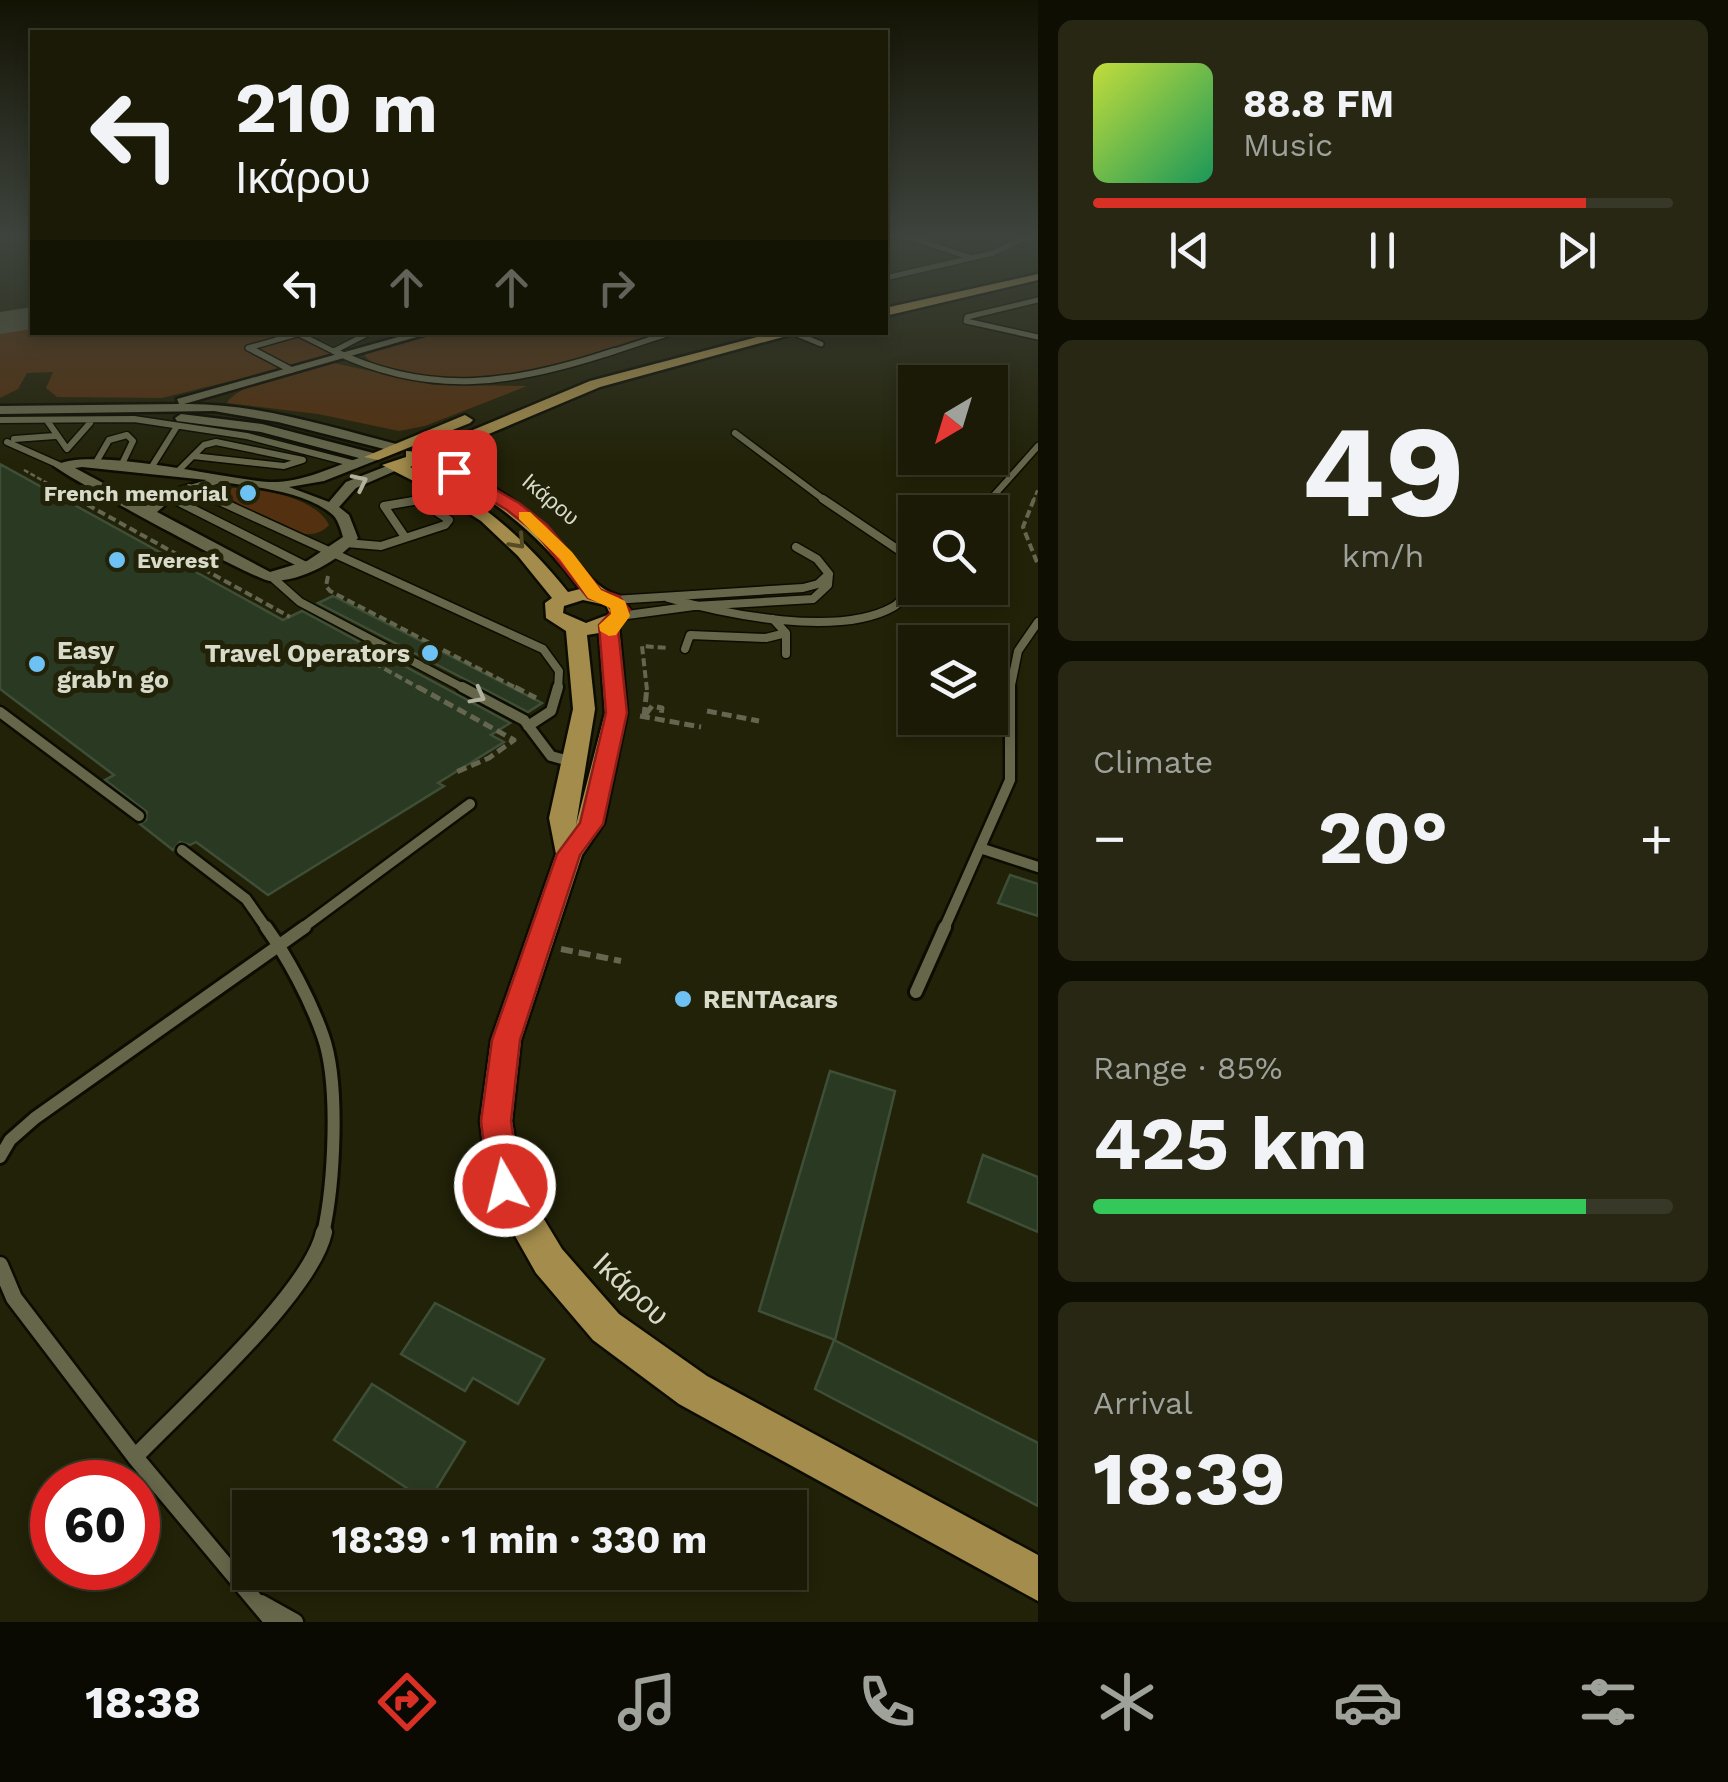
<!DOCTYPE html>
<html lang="en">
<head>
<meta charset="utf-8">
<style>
  body { margin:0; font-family:"Work Sans",sans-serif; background:#272714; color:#f1f3f6; height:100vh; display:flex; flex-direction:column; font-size:38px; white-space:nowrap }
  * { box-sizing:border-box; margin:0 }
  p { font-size:32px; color:#9fa19b }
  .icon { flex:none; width:55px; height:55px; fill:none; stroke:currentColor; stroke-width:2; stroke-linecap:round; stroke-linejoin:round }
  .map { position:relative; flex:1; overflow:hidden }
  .details { display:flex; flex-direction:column; gap:20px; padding:20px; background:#0e0e03; width:690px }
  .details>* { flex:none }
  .guide { position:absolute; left:30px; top:30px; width:858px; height:305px; border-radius:0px; box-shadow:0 5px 15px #0003,0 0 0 2px #383828; background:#1a1a06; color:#f1f3f6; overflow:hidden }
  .needle { width:65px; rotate:218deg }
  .fabs { position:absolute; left:898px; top:365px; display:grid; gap:20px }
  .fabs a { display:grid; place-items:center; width:110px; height:110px; border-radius:0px; background:#1a1a06; box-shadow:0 5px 15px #0003,0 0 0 2px #383828; font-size:50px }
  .speed { position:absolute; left:30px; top:1460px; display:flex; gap:20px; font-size:50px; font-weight:700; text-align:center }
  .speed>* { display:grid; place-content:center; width:130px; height:130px; border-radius:50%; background:#1a1a06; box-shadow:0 5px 15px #0003,0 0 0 2px #383828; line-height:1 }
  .speed .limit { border:15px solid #d22; background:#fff; color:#111 }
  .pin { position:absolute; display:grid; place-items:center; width:85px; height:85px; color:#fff; margin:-42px; border-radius:20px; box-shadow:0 5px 15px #0006 }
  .me { position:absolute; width:110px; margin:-55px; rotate:352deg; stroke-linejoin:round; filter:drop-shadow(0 0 8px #0008) }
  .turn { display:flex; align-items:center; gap:35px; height:210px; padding:0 40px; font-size:45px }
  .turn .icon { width:130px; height:130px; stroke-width:2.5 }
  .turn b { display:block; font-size:70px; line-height:85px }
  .lanes { display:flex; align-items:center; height:95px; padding:0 40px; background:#0003; justify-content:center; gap:50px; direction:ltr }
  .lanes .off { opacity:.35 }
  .big { font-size:75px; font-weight:700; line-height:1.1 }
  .details .card { flex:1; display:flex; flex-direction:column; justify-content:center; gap:15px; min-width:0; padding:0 35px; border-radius:15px; background:#272714 }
  .details .dial { align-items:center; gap:0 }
  .dial b { font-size:130px; line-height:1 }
  .song { display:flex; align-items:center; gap:30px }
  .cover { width:120px; height:120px; border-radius:15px; background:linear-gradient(135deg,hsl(70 70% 55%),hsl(150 70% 35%)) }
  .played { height:10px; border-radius:5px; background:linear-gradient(90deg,#d93025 85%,#383828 85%) }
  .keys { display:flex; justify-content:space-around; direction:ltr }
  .heat { display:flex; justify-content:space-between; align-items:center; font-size:55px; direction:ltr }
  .charge { height:15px; border-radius:8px; background:linear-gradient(90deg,#34c759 85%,#383828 0) }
  .trip { position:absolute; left:232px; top:1490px; width:575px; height:100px; border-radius:0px; background:#1a1a06; box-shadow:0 5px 15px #0003,0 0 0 2px #383828; font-weight:700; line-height:100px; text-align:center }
  .tab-bar { display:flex; height:160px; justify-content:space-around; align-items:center; background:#0a0a02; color:#9fa19b }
  .tab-bar .icon { width:70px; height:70px }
  .tab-bar .selected { color:#d93025 }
  .tab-bar b { font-size:45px; color:#f1f3f6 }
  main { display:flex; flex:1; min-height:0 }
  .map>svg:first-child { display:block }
  .green { fill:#53300f }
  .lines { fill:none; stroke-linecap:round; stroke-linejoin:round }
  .taxiway { fill:#54543d; fill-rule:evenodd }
  .building { fill:#2a3922; stroke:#3e4e37; stroke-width:2.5 }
  .service-far5-casing { stroke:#0c0c00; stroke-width:8 }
  .service-far4-casing { stroke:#0c0c00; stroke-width:9 }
  .service-far3-casing { stroke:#0c0c00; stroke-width:11 }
  .service-far2-casing { stroke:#0c0c00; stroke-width:15 }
  .service-far1-casing { stroke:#0c0c00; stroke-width:18 }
  .service-casing { stroke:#0c0c00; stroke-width:21 }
  .minor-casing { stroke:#0c0c00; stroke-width:5 }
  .primary-casing { stroke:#0c0c00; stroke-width:5 }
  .path-far3 { stroke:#65664f; stroke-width:2.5; stroke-dasharray:5 2.5; stroke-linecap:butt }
  .path-far2 { stroke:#65664f; stroke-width:4; stroke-dasharray:8 4; stroke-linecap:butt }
  .path-far1 { stroke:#65664f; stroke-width:5; stroke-dasharray:10 5; stroke-linecap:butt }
  .path { stroke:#65664f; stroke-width:6; stroke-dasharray:12 6; stroke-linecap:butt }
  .service-far5 { stroke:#65664a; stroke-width:5 }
  .service-far4 { stroke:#65664a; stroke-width:6 }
  .service-far3 { stroke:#65664a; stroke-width:8 }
  .service-far2 { stroke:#65664a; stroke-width:10 }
  .service-far1 { stroke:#65664a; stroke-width:12 }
  .service { stroke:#65664a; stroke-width:16 }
  .minor { fill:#65664a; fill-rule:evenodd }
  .primary { fill:#a38c4c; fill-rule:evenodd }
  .oneway { stroke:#b0b19d }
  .oneway2 { stroke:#564c23 }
  .route { fill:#d93025; stroke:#8d1f18; stroke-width:2.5 }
  .slow { fill:#f59e0b }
  .poi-dot { fill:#6dc2f3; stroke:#222208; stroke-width:4 }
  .labels { text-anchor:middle; stroke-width:10; stroke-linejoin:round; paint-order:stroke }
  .far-poi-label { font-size:22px; font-weight:bold; fill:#d8daca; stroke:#222208; text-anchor:end }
  .far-street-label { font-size:22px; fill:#d8daca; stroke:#222208 }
  .poi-label { font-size:25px; font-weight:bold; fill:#d8daca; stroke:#222208; text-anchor:start }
  .near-street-label { font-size:30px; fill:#d8daca; stroke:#222208 }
</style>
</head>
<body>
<main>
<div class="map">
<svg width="1038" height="1622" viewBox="0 0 1038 1622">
  <rect width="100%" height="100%" fill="#222208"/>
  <path class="green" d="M32,325V332L287,333L330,352L328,357L162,398L57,397L46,388L53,372L27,373L18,389L0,398V330Z
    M440,333H655C571,360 485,397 396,371C383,367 370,365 363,353Z
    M334,363L434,385L527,386L425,426L399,431L318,414L227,403C236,384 311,366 334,363Z
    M232,488C260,488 316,497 329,525C306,551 258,515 234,501L228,494Z"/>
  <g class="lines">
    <path class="taxiway" d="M32,307V329L0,334V312Z"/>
  </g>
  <path class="building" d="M0,464L283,620L302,611L510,723L491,735L504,742L438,783L444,786L268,895L196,842L190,845L180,842L173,850L140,824L146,820L147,812L105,780L114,775L0,689Z
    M333,596L542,703L528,712L318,603Z
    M1010,875L1038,884V916L998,903Z
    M830,1071L895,1091L835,1340L759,1311Z
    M983,1155L1038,1177V1232L968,1202Z
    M435,1303L544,1359L518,1404L473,1378L465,1391L401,1354Z
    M834,1340L1038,1443V1506L815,1389Z
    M372,1384L465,1442L428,1502L334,1440Z"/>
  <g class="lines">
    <g class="service-far5-casing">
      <path id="service-far5" d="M909,237L972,258
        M885,278L993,253L1026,237
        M1038,300L967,317L966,321L1038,337
        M295,332L339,354
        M794,333L821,344
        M334,351L371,332
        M260,354L248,348L297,334
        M606,354L673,332"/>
    </g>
    <g class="service-far4-casing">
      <path id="service-far4" d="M255,351L291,370
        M334,351C431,398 515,384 614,351
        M0,420L134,419L247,436L355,464
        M48,422L67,449L90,423
        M735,433L827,502
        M14,439L55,436
        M7,442L61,466
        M95,464L109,440L127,435L133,441L121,466
        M151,468L176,428
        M178,471L204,445L216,442L303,460L284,466L193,456
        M189,487L220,502
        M167,496L178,502
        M409,502H421
        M988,502L1038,446"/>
    </g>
    <g class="service-far3-casing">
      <path id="service-far3" d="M173,499L304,565
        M215,499L543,649L559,671L558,690
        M823,499L915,561
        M979,512L991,499
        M346,543L381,546L445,525L449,520L419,500L384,506L405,537
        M273,578L300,602L467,690
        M668,598C725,614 838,638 893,607C902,602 908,592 915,585
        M613,600L803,588L818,584L829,574
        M620,616L694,606L813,599L828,585L829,574L817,559L796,547
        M773,619L786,633V654
        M685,649L690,635L766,638L786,633
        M1010,690L1018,651L1038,622"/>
    </g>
    <g class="service-far2-casing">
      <path id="service-far2" d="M462,687L524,720L551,756L573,762
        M0,712L139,816
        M528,726L551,711L558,687
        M980,848L1038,867
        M182,850L246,899L267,929
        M301,929L470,804
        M944,929L1010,780V687"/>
    </g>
    <g class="service-far1-casing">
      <path id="service-far1" d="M266,927C288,958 310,999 323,1036C340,1084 334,1185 323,1234
        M916,992L945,927
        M0,1157L10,1140L35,1118L305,927"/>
    </g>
    <g class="service-casing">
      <path id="service" d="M0,1265L14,1298L135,1457L273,1622
        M135,1457C182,1408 311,1293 324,1232
        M261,1603L295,1622"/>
    </g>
    <g class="minor-casing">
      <path id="minor" d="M416,332H434L184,404C257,403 330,427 400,445L402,448L396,452L278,422L214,411L0,414V406L179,404L177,399Z
        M181,414L262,424L377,454V460L324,481L289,487L329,502L346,482L392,464L404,467L356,488L339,507L349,515L358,538C339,561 301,582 270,581C257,581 71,480 54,466C89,445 224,479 269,482C300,483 331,468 359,458L261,432L177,421L175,418ZM82,467L207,480L162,493L146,506L75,468ZM223,482C258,488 305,491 333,515C338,520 341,530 343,537L307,561L270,572L157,512L172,499Z"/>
    </g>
    <g class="primary-casing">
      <path id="primary" d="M1038,274V280L885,316V308Z
        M776,332H801L600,387L434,457C473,473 510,495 541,523C567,545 588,588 620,596L631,611L619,627L627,713L604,823L582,855L521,1040L512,1121L522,1183L562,1249L619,1314L707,1376L1038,1555V1601L679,1404L593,1340L536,1273L493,1197L488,1186L480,1121L491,1040L556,854L549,818L573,709L566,631L546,618L545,603L552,598L518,556L481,521L437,493L382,465L406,457V451L420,452L590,381ZM420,463C485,490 538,532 580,589L568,592C524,537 476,495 410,467ZM583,600L606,605L610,614L586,623L563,613L564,606ZM599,633L605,713L576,825L595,709L587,635Z
        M465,415L473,420L470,423L378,460L364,457Z"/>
    </g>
    <path class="path-far3" d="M24,470L81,502
      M1033,502L1038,488"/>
    <path class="path-far2" d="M77,499L290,617
      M1034,499L1023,527L1038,565
      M328,576L326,586L330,591L520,690
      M374,663L423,690
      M647,690L642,646L668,648"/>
    <path class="path-far1" d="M418,687L514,740L489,758L454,773
      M515,687L536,698
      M707,711L759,721
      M646,714L652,706L662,708L660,722
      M640,716L701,727
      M644,717L647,687"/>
    <path class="path" d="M561,949L621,961"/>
    <use href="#service-far5" class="service-far5"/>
    <use href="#service-far4" class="service-far4"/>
    <use href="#service-far3" class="service-far3"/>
    <use href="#service-far2" class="service-far2"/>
    <use href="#service-far1" class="service-far1"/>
    <use href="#service" class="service"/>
    <use href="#minor" class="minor"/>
    <use href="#primary" class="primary"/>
  </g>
  <defs><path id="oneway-chevron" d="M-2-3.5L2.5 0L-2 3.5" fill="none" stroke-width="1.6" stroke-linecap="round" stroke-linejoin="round" transform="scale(2.5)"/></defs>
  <g class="oneway">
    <use href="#oneway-chevron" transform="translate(360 482) rotate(-26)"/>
    <use href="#oneway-chevron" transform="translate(478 696) rotate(28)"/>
  </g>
  <use class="oneway2" href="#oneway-chevron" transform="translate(518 542) rotate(47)"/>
  <linearGradient id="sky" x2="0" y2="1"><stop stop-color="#131304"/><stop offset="0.51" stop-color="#3e443d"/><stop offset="1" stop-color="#3e443d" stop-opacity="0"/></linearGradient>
  <rect width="1038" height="464" fill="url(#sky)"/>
  <path class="route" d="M449,469H459L519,503L547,525L601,590L619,596L630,610L618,628L627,713L603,824L580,855L520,1040L511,1121L521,1186L516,1195L505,1199L494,1195L489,1186L481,1121L492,1040L557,854L580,823L606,713L599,625L612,611L607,604L588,598L535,532L507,510L449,475Z"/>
  <path class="slow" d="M519,512H530L572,552L601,590L625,601L630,616L616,635L609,636L600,631L599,625L611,614L610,608L588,598L560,559L519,519Z"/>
  <g class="poi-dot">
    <circle cx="248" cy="493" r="10"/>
    <circle cx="117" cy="560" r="10"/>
    <circle cx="430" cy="653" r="10"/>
    <circle cx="37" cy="664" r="10"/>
    <circle cx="683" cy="999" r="10"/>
  </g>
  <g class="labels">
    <g class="far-poi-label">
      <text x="228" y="501">French memorial</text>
      <text x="137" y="568" text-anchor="start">Everest</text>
    </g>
    <g class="far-street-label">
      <text transform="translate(551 499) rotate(40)" y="8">Ικάρου</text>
    </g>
    <g class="poi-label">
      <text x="57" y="659">Easy<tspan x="57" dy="29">grab'n go</tspan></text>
      <text x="410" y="662" text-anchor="end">Travel Operators</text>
      <text x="703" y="1008">RENTAcars</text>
    </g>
    <g class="near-street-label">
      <text transform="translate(631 1289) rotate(43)" y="10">Ικάρου</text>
    </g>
  </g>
</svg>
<div class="fabs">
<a><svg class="needle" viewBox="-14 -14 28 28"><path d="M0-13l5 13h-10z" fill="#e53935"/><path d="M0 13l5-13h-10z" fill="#9fa19b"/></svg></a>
<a><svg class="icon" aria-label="search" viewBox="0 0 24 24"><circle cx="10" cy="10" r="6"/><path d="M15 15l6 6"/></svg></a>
<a><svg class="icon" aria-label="layers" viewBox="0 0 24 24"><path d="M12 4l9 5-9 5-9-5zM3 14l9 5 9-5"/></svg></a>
</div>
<div class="speed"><div class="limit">60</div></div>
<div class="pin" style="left:454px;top:472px;background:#d93025"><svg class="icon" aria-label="arrive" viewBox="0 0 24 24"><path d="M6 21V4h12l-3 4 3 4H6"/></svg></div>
<svg class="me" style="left:505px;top:1186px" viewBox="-20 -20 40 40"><circle r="17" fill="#d93025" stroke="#fff" stroke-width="3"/><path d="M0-11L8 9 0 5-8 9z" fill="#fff"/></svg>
<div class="trip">18:39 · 1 min · 330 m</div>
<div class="guide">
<div class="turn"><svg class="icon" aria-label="left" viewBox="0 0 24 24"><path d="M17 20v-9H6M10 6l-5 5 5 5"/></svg><div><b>210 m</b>Ικάρου</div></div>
<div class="lanes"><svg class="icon" aria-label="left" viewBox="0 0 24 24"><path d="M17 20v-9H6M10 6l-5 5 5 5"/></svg><svg class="icon off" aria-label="ahead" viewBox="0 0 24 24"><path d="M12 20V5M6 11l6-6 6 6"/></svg><svg class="icon off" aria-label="ahead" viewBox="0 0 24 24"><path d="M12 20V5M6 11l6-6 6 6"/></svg><svg class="icon off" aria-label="right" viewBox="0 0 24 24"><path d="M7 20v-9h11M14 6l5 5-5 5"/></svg></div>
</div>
</div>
<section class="details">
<div class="card">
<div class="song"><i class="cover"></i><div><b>88.8 FM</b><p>Music</p></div></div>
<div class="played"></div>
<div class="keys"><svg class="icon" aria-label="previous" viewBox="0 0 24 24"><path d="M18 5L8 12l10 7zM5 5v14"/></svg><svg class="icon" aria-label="pause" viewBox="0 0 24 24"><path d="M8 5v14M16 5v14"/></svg><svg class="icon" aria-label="next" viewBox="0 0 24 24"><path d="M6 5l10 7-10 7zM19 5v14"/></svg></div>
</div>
<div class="card dial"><b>49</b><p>km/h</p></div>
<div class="card"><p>Climate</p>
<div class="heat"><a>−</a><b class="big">20°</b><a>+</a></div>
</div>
<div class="card"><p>Range · 85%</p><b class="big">425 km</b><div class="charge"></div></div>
<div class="card"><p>Arrival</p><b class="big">18:39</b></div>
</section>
</main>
<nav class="tab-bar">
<b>18:38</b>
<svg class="icon selected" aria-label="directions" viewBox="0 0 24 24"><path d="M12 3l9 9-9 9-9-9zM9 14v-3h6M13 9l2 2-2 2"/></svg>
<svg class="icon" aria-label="music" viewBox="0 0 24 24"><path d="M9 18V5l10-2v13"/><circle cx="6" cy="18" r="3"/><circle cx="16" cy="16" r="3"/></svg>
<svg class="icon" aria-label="phone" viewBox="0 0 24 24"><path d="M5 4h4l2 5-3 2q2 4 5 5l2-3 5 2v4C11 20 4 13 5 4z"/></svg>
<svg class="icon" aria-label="climate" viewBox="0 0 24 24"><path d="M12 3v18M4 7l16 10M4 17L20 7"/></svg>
<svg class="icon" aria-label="car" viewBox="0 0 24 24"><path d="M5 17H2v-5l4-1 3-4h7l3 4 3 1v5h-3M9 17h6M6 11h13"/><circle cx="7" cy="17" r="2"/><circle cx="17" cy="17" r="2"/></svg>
<svg class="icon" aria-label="filters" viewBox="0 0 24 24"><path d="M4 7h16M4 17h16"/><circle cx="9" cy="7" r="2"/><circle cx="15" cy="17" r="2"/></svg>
</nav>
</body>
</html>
